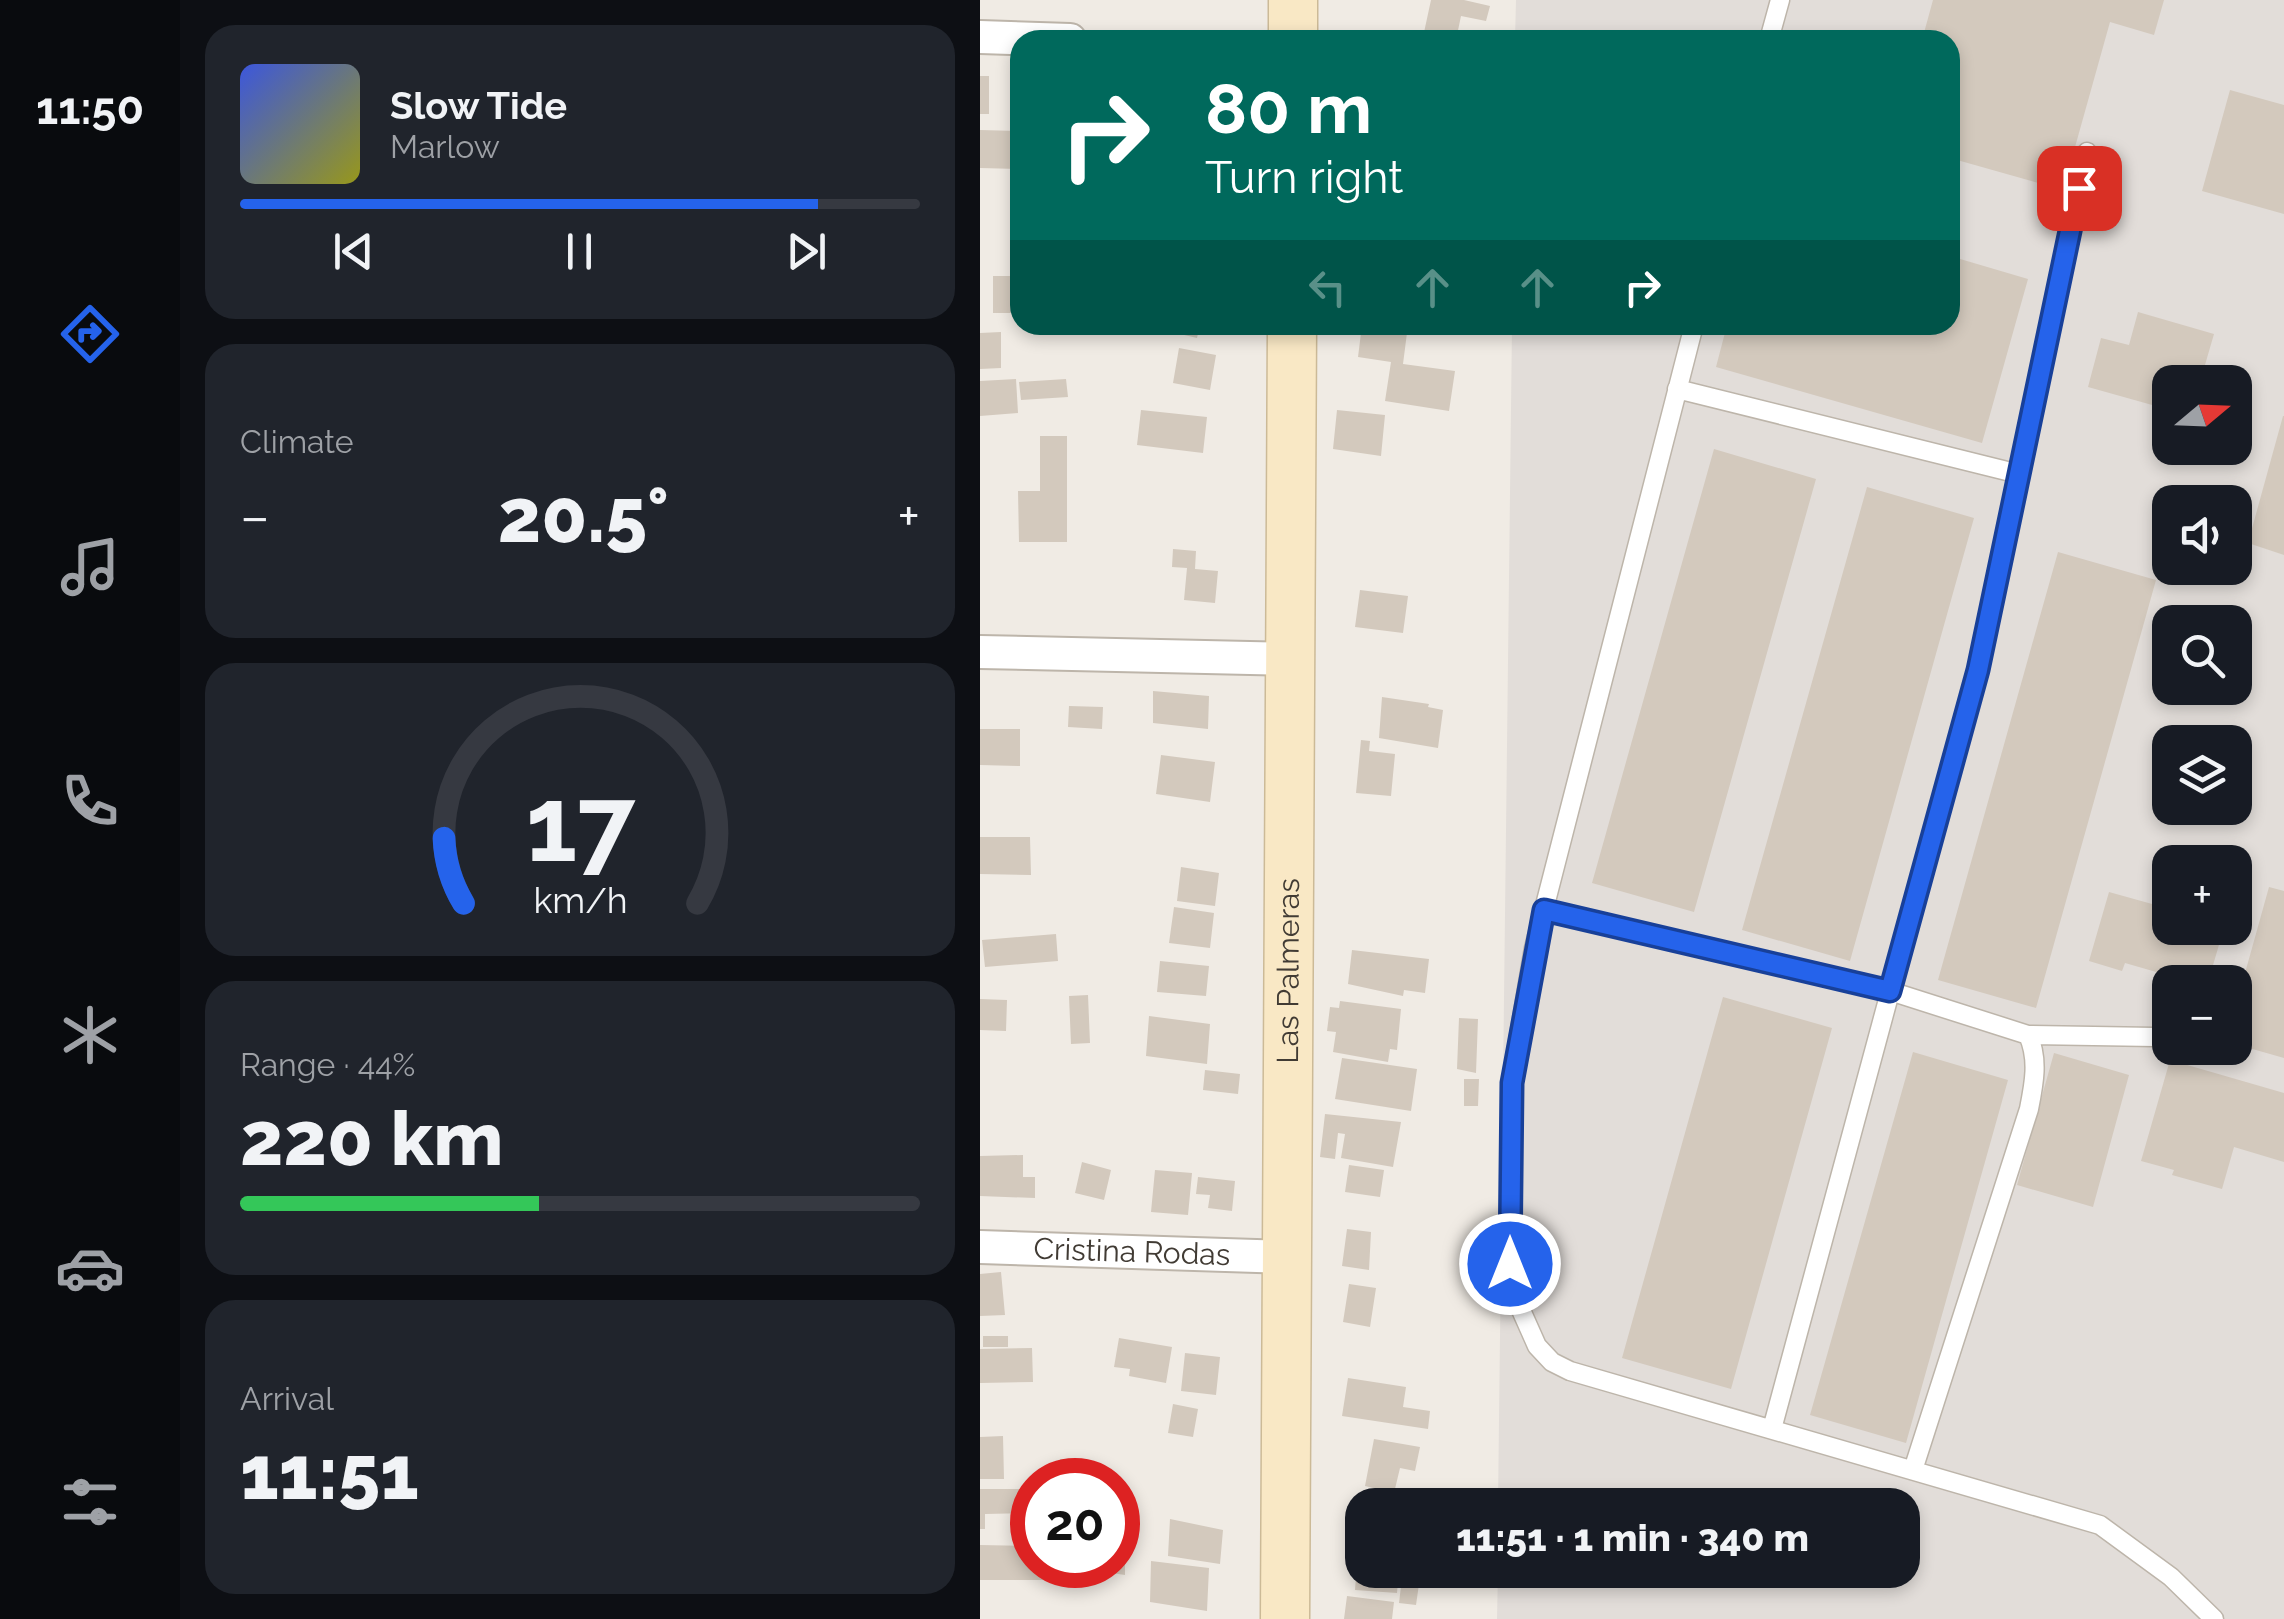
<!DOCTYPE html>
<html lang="en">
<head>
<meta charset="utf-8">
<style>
  body { margin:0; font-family:Raleway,sans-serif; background:#20242c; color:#f1f3f6; height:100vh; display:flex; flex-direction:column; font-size:38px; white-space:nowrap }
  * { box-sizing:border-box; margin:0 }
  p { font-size:32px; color:#9ea1a6 }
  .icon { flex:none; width:55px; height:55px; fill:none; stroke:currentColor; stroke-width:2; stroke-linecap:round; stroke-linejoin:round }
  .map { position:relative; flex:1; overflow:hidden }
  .sheet { display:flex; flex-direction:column; gap:25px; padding:25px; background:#0d0f14; width:800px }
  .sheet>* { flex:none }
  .banner { position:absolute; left:30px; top:30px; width:950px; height:305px; border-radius:30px; box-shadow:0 5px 15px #0003; background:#00695c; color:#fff; overflow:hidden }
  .needle { width:65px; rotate:71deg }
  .tools { position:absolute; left:1172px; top:365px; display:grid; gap:20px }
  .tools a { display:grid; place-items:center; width:100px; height:100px; border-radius:20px; background:#171b24; box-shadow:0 5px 15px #0003; font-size:50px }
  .speed { position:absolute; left:30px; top:1458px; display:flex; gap:20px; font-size:50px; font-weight:700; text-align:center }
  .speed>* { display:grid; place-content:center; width:130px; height:130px; border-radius:50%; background:#171b24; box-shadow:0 5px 15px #0003; line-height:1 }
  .speed .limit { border:15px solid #d22; background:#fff; color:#111 }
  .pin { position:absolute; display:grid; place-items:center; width:85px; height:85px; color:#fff; margin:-42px; border-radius:20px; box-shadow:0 5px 15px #0006 }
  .me { position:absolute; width:110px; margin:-55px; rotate:0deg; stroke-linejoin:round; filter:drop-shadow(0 0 8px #0008) }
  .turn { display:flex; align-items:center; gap:35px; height:210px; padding:0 30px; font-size:45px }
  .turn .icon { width:130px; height:130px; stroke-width:2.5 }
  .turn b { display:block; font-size:70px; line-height:85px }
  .lanes { display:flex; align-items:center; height:95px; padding:0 30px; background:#0003; justify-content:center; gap:50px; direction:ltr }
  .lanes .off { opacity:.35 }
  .big { font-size:75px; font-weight:800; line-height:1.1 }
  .sheet .tile { flex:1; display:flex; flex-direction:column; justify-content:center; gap:15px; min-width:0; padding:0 35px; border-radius:30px; background:#20242c }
  .sheet .dial { align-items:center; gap:0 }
  .dial svg { height:260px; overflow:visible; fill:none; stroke:#363941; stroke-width:7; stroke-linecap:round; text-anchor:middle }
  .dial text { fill:#f1f3f6; stroke:none }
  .song { display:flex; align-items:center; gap:30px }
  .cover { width:120px; height:120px; border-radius:15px; background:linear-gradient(135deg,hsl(230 70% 55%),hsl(60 70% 35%)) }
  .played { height:10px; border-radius:5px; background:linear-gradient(90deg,#2563eb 85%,#363941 85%) }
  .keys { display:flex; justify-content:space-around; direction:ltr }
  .heat { display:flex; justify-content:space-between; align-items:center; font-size:55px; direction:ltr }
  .charge { height:15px; border-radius:8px; background:linear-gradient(90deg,#34c759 44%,#363941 0) }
  .trip { position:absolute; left:365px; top:1488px; width:575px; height:100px; border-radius:30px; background:#171b24; box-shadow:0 5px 15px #0003; font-weight:800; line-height:100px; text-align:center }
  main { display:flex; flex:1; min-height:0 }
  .tab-bar { display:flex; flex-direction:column; width:180px; justify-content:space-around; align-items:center; background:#090b0e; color:#9ea1a6 }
  .tab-bar .icon { width:70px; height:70px }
  .tab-bar .active { color:#2563eb }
  .tab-bar b { font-size:45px; color:#f1f3f6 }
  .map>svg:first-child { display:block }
  .industrial { fill:#e2ddd9; fill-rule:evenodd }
  .building { fill:#d3c9bd }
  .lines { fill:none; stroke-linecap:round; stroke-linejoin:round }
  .lane-casing { stroke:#bdb5aa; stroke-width:21 }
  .street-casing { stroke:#bdb5aa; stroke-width:36 }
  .secondary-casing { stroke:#ccba97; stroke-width:51 }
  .lane { stroke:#fff; stroke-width:18 }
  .street { stroke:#fff; stroke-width:32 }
  .secondary { stroke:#f9e8c5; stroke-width:48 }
  .route-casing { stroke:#184099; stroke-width:25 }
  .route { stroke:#2563eb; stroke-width:18 }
  .labels { text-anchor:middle; stroke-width:8; stroke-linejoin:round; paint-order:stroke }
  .street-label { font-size:30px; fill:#413b34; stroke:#fff }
</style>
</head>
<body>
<main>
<nav class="tab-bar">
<b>11:50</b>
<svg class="icon active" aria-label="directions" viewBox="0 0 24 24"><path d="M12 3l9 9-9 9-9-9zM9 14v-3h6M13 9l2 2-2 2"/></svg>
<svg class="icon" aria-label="music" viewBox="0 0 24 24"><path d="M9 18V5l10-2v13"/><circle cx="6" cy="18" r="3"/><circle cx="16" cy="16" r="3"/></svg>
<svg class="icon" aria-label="phone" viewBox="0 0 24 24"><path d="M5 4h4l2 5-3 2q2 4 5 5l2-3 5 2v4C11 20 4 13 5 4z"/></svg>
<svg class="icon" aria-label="climate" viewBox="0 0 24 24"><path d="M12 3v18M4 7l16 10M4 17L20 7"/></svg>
<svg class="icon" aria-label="car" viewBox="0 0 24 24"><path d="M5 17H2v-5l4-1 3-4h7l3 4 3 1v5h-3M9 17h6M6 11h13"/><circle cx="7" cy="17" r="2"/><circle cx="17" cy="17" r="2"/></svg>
<svg class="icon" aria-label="filters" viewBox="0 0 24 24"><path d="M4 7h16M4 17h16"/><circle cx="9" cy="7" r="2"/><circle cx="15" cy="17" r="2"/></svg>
</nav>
<section class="sheet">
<div class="tile">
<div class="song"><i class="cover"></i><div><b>Slow Tide</b><p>Marlow</p></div></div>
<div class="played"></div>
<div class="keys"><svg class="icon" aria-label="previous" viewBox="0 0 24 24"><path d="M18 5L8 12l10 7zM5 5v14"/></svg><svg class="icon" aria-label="pause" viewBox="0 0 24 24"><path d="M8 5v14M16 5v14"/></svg><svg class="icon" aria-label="next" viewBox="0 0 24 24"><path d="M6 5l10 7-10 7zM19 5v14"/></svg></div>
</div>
<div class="tile"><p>Climate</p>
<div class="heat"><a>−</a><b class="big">20.5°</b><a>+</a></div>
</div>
<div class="tile dial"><svg viewBox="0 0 100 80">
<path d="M14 69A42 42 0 1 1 86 69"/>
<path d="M14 69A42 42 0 0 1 8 49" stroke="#2563eb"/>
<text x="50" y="56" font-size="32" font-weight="700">17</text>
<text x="50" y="72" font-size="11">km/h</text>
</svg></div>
<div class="tile"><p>Range · 44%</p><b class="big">220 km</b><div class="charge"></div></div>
<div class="tile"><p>Arrival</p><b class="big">11:51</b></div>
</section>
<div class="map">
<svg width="1304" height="1619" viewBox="0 0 1304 1619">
  <rect width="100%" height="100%" fill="#f0ebe4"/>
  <path class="industrial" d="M536,0H1304V1619H517L518,1570H922V1505H518L532,325H970V40H535ZM1190,382H1255V448H1190ZM1190,502H1255V568H1190ZM1190,622H1255V688H1190ZM1190,742H1255V808H1190ZM1190,862H1255V928H1190ZM1190,982H1255V1048H1190Z"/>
  <path class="building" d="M451,0H484L510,6L506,21L481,16L476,40L443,37Z
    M953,0H1184L1174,35L1130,22L1083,190L970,158V40H942Z
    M0,76H9V114H0Z
    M1250,90L1304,105V214L1222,191Z
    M0,130L40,131V169L0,168Z
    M970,256L1048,279L1002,443L736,367L747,325H970Z
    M13,276H40V313H13Z
    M1158,312L1234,334L1220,382H1190V410L1108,387L1121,338L1149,345Z
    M162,325H220L217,338Z
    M382,325H428L423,364L475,371L469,411L405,401L411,362L378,357Z
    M21,332V368L0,369V333Z
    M199,348L236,355L230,390L193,383Z
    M36,379L38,413L0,416V381Z
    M86,379L88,397L41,400L39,382Z
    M161,410L227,417L223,453L157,445Z
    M357,410L405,415L401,456L353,449Z
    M1303,416H1304V555L1268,543Z
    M60,436H87V542H39L38,491H60Z
    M734,449L836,479L714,912L612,883Z
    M887,487L994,518L870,961L762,930Z
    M193,549L216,551L215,569L238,571L235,603L204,600L207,568L192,567Z
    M1078,552L1176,580L1056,1008L958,980Z
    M380,590L428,596L423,633L375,627Z
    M173,691L229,696L228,729L173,723Z
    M402,697L449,704L448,707L463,710L458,748L399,738Z
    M89,706L123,707L122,729L88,727Z
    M0,729H40V766L0,765Z
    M381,740L390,741L389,751L415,754L411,796L376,793Z
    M181,755L235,762L230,802L176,794Z
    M0,837H50L51,875L0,874Z
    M201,867L239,873L235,906L197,901Z
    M1289,887L1304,891V1058L1255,1044V1009Z
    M1129,892L1190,909V928H1244L1228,982H1211L1145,963L1142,971L1109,961Z
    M194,907L234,913L230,948L189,943Z
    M76,934L78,961L5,967L2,940Z
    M372,950L449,959L445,993L424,990L423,996L368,984Z
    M180,961L229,966L226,996L177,992Z
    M108,995L110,1043L91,1044L89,996Z
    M743,997L852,1028L751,1389L642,1358Z
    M0,999L27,1000L26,1031L0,1030Z
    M360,1001L421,1009L417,1050L410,1049L408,1062L353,1052L356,1032L347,1031L350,1007L359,1008Z
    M169,1016L230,1024L227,1064L166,1056Z
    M479,1018L498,1019L496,1073L477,1069Z
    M933,1052L1028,1080L926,1443L830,1415Z
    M1074,1053L1149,1075L1113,1207L1037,1185Z
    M362,1058L437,1069L431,1111L355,1099Z
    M1190,1060L1304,1093V1162L1254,1147L1242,1189L1192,1175L1194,1170L1161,1161Z
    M225,1070L260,1074L258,1094L223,1090Z
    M484,1079H499L498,1106H484Z
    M345,1114L421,1122L413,1167L361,1158L365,1134L358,1133L355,1159L340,1157Z
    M43,1155V1177H55V1198L0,1196V1156Z
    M102,1162L131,1170L124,1200L95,1193Z
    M369,1165L404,1170L400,1197L365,1192Z
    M175,1170L212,1173L208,1215L171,1212Z
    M218,1177L255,1181L252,1211L228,1208L230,1195L216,1194Z
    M367,1229L391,1232L389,1270L362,1266Z
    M21,1272L25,1315L0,1316V1274Z
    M369,1284L396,1288L390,1327L363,1322Z
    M3,1336H28V1347H3Z
    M139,1338L192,1347L186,1383L149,1376L150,1369L134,1367Z
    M52,1348L53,1382L0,1383V1349Z
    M205,1353L240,1357L236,1395L201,1391Z
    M368,1378L426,1387L423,1407L450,1411L448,1429L362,1416Z
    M193,1404L218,1409L213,1437L188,1433Z
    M23,1436L24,1479H0V1437Z
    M394,1439L440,1447L435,1471L420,1468L414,1493L385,1486Z
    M80,1459L93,1460L92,1480H80Z
    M0,1489H48L49,1513L5,1514V1529H0Z
    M402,1494L439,1500L438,1505H401Z
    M190,1519L243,1530L240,1564L188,1556Z
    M0,1545L52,1546V1565H62L63,1580H0Z
    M138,1554H145V1575L91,1567L138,1565Z
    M171,1561L229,1568L227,1611L170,1602Z
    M377,1562H382V1570H419L417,1593L375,1590Z
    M423,1570H441L436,1605L419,1603Z
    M367,1596L414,1602L412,1619H364Z"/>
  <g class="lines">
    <g class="lane-casing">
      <path id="lane" d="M789,40L800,0
        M714,325L554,948L531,1083L530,1265L533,1292L557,1346L572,1362L590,1371L1120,1525L1191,1577L1234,1619
        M697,389L1039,474
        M563,910L910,991L1048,1035C1059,1059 1054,1084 1049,1109L933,1470
        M1048,1035L1175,1037L1190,1030
        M792,1429L997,670L1107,152"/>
    </g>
    <g class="street-casing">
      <g id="street">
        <path d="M0,37L90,40"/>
        <path d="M0,652L310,659"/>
        <path id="s1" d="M0,1247L306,1257"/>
      </g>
    </g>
    <g class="secondary-casing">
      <g id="secondary">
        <path d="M313,40V0"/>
        <path id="s2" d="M305,1619L312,325"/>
      </g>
    </g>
    <use href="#lane" class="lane"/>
    <use href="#street" class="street"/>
    <use href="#secondary" class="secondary"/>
  </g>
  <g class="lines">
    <g class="route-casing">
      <path id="route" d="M530,1264L532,1083L564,910L910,991L998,670L1099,188"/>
    </g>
    <use href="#route" class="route"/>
  </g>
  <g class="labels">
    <g class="street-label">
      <text dy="10" stroke="none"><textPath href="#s2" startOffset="648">Las Palmeras</textPath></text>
      <text dy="10" stroke="none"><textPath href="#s1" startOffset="152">Cristina Rodas</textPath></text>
    </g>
  </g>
</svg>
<div class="tools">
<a><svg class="needle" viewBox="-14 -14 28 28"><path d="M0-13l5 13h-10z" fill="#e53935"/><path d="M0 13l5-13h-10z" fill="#9ea1a6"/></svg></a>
<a><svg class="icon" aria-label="sound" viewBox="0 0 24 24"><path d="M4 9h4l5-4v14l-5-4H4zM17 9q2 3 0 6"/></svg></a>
<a><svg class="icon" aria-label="search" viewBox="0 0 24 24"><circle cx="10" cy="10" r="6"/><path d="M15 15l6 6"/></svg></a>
<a><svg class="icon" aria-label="layers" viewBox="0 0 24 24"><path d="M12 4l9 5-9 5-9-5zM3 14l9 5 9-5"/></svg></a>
<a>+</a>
<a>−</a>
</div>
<div class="speed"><div class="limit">20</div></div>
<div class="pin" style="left:1099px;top:188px;background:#d93025"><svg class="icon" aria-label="arrive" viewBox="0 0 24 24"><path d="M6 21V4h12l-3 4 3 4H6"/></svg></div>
<svg class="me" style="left:530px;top:1264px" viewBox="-20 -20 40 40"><circle r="17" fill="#2563eb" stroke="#fff" stroke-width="3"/><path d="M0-11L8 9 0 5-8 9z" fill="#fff"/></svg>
<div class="trip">11:51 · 1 min · 340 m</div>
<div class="banner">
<div class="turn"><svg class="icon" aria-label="right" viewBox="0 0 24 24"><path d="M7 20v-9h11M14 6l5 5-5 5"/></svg><div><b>80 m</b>Turn right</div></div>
<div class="lanes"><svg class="icon off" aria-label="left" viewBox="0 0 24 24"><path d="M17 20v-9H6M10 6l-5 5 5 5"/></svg><svg class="icon off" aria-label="ahead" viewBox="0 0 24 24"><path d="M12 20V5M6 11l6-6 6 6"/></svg><svg class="icon off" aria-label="ahead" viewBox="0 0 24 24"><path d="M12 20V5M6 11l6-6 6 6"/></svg><svg class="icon" aria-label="right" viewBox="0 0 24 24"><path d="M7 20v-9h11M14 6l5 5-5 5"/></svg></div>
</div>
</div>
</main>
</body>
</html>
